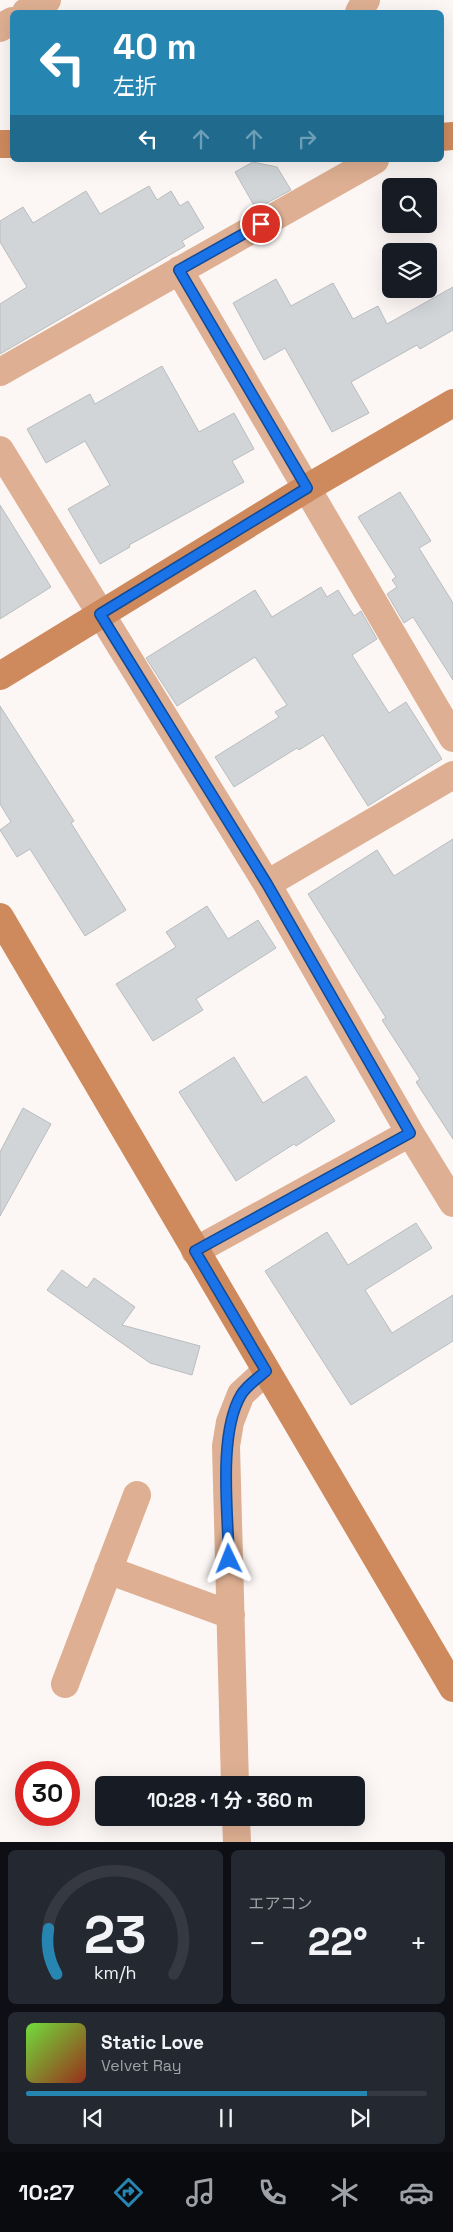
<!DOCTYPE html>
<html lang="ja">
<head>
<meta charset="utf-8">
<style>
  body { margin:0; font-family:"Space Grotesk","Noto Sans JP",sans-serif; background:#242831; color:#f1f3f6; height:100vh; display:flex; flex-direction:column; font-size:19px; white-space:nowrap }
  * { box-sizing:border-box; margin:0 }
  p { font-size:16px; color:#9ea1a6 }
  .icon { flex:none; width:28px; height:28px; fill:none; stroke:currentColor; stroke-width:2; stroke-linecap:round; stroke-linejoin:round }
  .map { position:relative; height:1842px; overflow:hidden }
  .details { display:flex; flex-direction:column; gap:8px; padding:8px; background:#0d0f14; flex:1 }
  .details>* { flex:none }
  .guide { position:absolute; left:10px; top:10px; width:434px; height:152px; border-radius:8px; box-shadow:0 5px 20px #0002; background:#2785b1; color:#fff; overflow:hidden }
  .controls { position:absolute; left:382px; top:178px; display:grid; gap:10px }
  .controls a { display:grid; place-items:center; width:55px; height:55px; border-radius:8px; background:#171b24; box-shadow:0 5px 20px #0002; font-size:25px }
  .speed { position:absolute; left:15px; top:1761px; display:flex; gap:10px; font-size:25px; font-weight:700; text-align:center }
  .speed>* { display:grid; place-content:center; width:65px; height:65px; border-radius:50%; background:#171b24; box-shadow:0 5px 20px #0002; line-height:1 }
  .speed .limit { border:8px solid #d22; background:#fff; color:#111 }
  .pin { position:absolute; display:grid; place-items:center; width:42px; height:42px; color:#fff; margin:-21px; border:2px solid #fff; border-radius:50%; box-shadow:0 1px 5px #0007 }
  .me { position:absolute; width:55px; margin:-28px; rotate:358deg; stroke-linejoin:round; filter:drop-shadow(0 0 4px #0008) }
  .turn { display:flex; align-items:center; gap:18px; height:105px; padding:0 20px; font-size:22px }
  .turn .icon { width:65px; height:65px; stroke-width:2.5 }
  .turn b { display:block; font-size:35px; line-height:42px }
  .lanes { display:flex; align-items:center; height:48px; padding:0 20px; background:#0003; justify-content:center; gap:25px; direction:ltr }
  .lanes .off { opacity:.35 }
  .big { font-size:38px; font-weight:700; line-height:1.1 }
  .details .widget { flex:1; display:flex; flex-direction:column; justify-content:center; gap:8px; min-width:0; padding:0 18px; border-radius:8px; background:#242831 }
  .details .dial { align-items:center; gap:0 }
  .dial svg { height:130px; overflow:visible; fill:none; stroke:#363941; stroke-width:7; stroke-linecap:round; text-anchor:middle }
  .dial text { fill:#f1f3f6; stroke:none }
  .song { display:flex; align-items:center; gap:15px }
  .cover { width:60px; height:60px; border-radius:8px; background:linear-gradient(135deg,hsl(100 70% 55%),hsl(10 70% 35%)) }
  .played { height:5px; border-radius:2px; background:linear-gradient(90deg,#2785b1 85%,#363941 85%) }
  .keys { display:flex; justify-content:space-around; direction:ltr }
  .heat { display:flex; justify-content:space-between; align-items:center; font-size:28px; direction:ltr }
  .details .tiles { flex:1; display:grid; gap:8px; grid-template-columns:1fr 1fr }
  .widget:last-child { grid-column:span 2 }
  .trip { position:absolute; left:95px; top:1776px; width:270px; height:50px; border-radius:8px; background:#171b24; box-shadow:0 5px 20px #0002; font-weight:700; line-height:50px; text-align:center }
  .tabs { display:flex; height:80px; justify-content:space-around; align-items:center; background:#090b0e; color:#9ea1a6 }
  .tabs .icon { width:35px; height:35px }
  .tabs .on { color:#2785b1 }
  .tabs b { font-size:22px; color:#f1f3f6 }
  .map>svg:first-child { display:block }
  .building { fill:#d1d5d7; stroke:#b9bdbf }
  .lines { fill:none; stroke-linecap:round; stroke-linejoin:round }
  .street { stroke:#deaf92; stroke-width:28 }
  .secondary { stroke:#ce8a5d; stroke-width:28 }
  .route-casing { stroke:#114b97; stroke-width:12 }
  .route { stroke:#1a73e8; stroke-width:9 }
</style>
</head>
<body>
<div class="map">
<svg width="453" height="1842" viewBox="0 0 453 1842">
  <rect width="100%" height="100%" fill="#fcf7f5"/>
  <path class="building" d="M253,162L277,167L291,190L256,209L235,172Z
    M149,186L157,200L171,191L180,206L188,201L204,228L182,241L185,246L0,354V304L27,287L0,242V221L23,207L33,223L86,191L100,214Z
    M276,279L291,306L333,283L353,319L378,306L387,324L453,287V330L420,349L417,345L351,382L369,413L332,432L285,348L264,360L233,303Z
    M162,366L199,432L234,413L254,449L232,461L244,482L129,545L130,547L100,564L68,509L110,485L85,441L46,463L27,429L90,394L95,404Z
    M400,492L431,541L419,548L453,603V680L413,617L404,623L387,594L397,587L392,580L396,577L358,517Z
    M0,505L51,587L0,619Z
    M321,587L327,597L338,590L354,616L361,611L377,639L352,655L389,713L406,702L442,759L368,806L323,735L299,750L297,748L234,787L215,757L279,717L275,712L287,705L255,657L177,706L146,658L255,590L272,617Z
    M0,706L74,821L71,823L126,910L85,936L30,849L17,857L0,830L11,822L0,804Z
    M453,839V1139L416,1082L420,1079L382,1020L386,1018L308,894L377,850L394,876Z
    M207,906L228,939L258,920L276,948L196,999L203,1010L153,1041L116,984L176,947L166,932Z
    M234,1057L263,1103L306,1076L335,1121L296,1146L294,1144L236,1181L179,1092Z
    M23,1108L51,1124L0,1216V1152Z
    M416,1223L432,1248L365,1290L392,1333L453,1295V1341L351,1405L265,1271L327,1232L348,1265Z
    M62,1270L87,1288L94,1278L135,1307L122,1325L200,1346L192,1375L150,1363L47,1290Z"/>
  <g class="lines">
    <path class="street" d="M26,12L47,0
      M359,12L366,0
      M0,28L12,21
      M179,270L453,738
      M0,372L375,160
      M0,450L267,884L453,775
      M267,884L410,1133L453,1203
      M195,1251L410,1133
      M108,1570L231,1615
      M65,1684L137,1495
      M235,1785L226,1446L230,1422L241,1394L266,1371
      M236,1818L237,1842"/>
    <path class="secondary" d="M441,137L453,136
      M0,144H12
      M0,676L307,488L453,403
      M0,917L453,1688"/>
  </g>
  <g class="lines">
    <g class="route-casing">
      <path id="route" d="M229,1559C228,1514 218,1434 241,1395C246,1386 258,1378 266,1371L195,1251L410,1133L267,884L100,614L307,488L179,270L261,224"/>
    </g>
    <use href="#route" class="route"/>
  </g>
</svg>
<div class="controls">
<a><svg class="icon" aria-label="search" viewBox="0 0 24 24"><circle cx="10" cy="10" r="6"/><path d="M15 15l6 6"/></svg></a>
<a><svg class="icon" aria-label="layers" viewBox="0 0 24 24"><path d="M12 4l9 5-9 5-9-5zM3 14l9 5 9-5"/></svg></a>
</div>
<div class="speed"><div class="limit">30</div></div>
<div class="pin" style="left:261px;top:224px;background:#d93025"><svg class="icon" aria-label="arrive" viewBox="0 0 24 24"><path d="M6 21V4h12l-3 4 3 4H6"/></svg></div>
<svg class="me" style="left:229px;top:1559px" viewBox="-20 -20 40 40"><path d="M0-17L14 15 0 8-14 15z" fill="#1a73e8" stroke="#fff" stroke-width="4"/></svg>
<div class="trip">10:28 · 1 分 · 360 m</div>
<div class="guide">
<div class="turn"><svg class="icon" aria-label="left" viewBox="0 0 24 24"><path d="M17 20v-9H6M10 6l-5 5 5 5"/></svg><div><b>40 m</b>左折</div></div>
<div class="lanes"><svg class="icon" aria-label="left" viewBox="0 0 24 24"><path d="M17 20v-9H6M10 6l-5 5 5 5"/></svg><svg class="icon off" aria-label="ahead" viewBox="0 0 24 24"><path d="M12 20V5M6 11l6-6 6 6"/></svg><svg class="icon off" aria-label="ahead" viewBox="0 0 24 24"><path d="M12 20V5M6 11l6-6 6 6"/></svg><svg class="icon off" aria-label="right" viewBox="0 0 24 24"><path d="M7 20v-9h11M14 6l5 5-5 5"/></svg></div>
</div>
</div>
<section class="details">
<div class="tiles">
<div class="widget dial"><svg viewBox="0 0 100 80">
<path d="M14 69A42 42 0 1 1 86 69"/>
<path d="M14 69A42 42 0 0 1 9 41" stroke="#2785b1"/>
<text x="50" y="56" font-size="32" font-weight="700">23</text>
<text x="50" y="72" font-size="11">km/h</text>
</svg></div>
<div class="widget"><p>エアコン</p>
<div class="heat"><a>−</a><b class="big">22°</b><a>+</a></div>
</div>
<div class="widget">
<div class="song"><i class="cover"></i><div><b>Static Love</b><p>Velvet Ray</p></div></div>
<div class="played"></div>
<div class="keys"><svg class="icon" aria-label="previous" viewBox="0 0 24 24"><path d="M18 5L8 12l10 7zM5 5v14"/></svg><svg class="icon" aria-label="pause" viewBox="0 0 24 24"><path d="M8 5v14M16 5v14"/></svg><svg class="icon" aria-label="next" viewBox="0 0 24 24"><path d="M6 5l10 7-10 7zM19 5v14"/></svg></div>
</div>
</div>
</section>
<nav class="tabs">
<b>10:27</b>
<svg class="icon on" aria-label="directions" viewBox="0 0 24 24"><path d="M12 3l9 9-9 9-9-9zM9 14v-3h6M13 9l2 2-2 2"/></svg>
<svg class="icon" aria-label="music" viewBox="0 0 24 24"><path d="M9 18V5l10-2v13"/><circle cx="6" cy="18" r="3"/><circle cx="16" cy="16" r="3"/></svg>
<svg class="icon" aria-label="phone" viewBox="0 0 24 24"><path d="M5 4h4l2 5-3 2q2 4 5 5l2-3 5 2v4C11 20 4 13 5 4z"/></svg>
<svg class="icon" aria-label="climate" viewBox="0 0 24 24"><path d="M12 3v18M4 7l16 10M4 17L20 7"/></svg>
<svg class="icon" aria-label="car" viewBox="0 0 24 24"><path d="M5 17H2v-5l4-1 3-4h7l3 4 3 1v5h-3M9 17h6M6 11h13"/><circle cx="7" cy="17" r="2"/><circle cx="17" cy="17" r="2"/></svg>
</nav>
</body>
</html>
